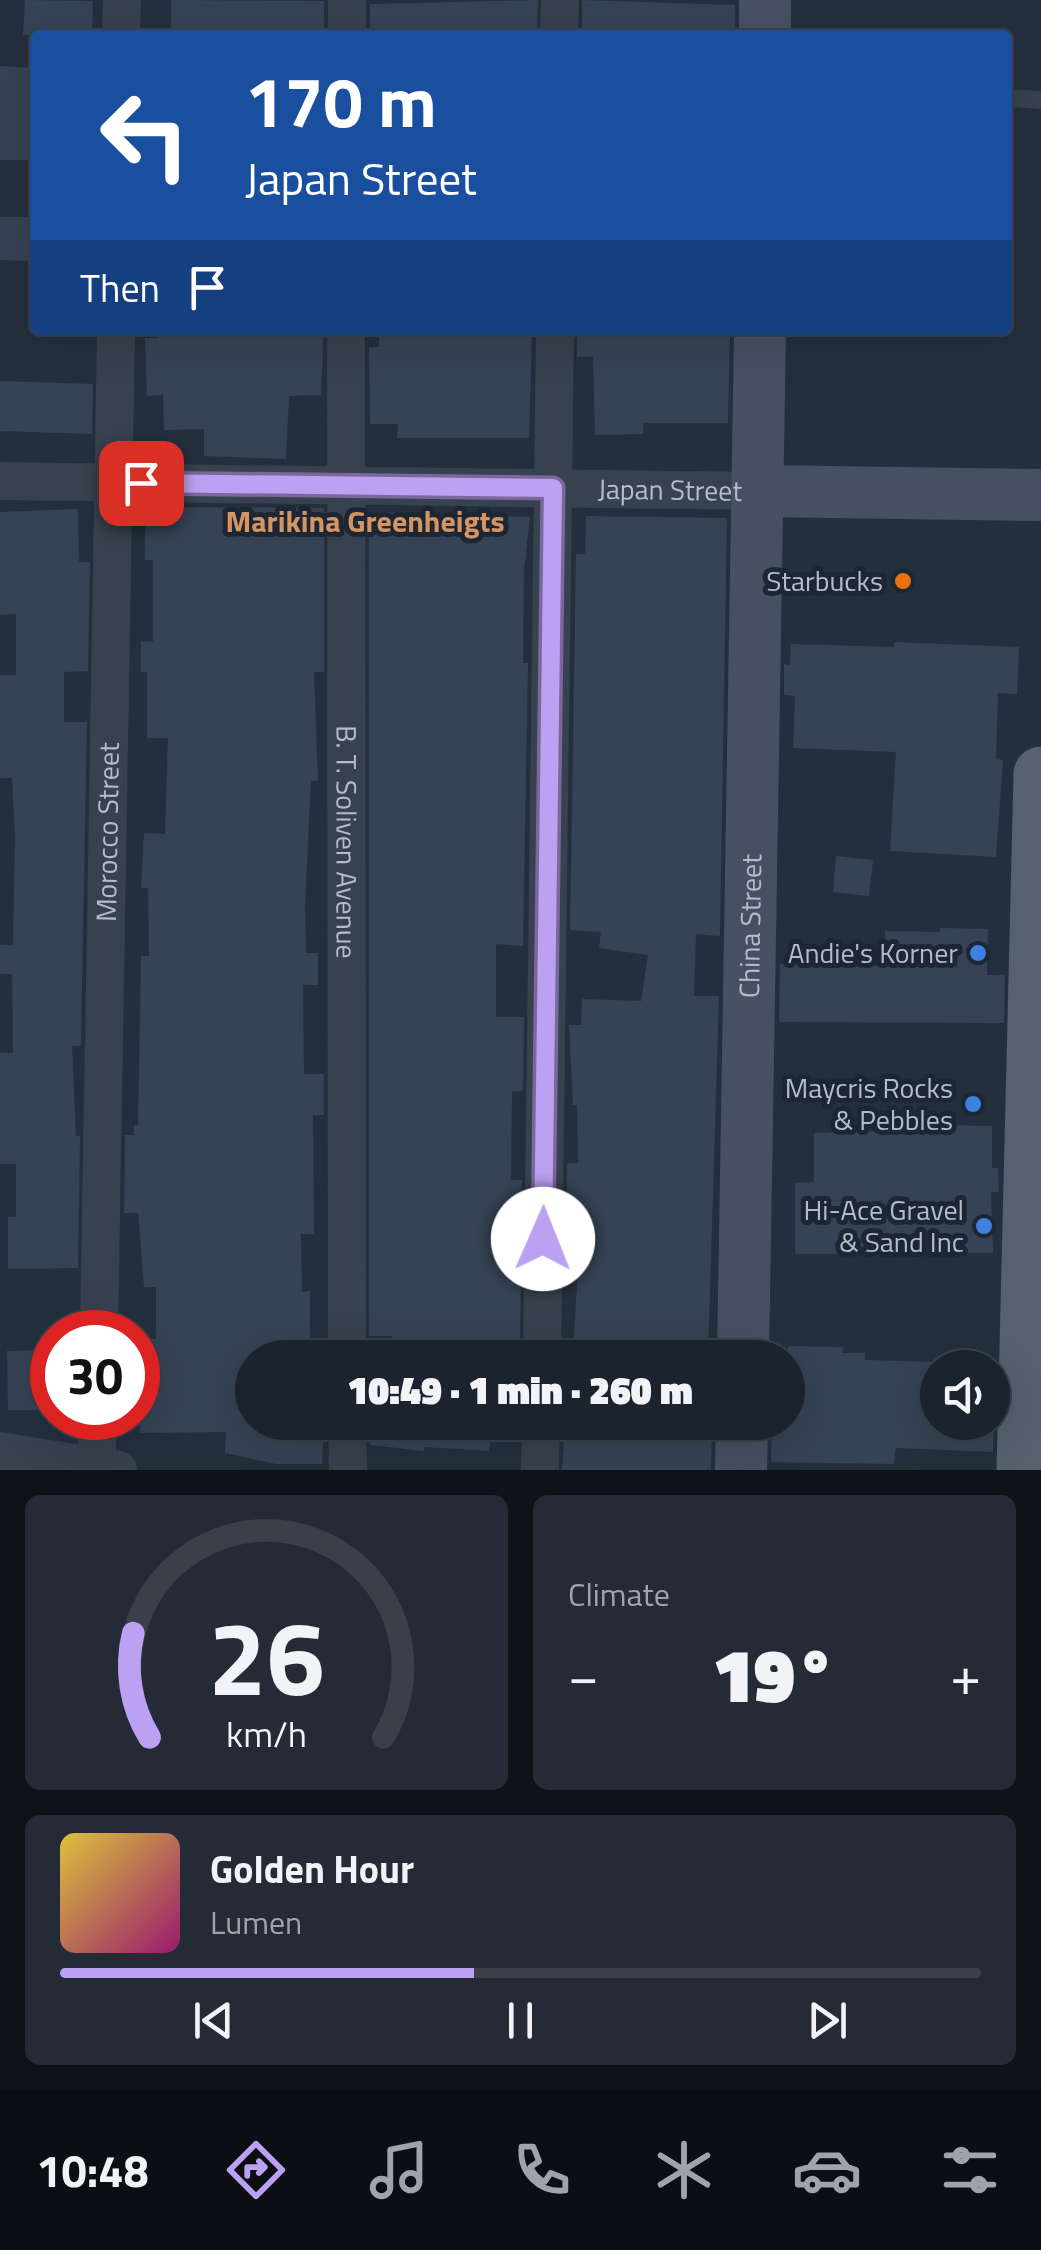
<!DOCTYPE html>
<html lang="en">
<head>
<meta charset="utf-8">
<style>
  body { margin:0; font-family:"Titillium Web",sans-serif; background:#242b36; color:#f1f3f6; height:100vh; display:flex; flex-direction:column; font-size:38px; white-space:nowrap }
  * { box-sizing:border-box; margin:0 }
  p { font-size:32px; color:#a0a4aa }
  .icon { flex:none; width:55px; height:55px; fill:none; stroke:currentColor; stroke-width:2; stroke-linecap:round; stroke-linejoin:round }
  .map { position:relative; height:1470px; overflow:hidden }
  .sheet { display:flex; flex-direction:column; gap:25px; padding:25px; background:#0f1319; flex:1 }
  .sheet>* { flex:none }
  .top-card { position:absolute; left:30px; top:30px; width:982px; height:305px; border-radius:10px; box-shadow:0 10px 40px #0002,0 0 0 2px #39404a; background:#1a4fa0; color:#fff; overflow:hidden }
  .buttons { position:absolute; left:920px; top:1350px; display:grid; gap:20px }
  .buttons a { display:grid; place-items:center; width:90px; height:90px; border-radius:50%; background:#1b232e; box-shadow:0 10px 40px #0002,0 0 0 2px #39404a; font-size:50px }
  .speed { position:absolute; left:30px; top:1310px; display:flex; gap:20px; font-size:50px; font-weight:700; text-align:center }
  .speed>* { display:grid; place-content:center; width:130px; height:130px; border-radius:50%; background:#1b232e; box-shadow:0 10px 40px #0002,0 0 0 2px #39404a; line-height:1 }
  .speed .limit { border:15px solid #d22; background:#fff; color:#111 }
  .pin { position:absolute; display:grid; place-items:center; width:85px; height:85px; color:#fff; margin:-42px; border-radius:20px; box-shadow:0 5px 15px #0006 }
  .me { position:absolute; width:110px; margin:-55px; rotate:1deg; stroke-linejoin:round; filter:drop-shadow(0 0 8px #0008) }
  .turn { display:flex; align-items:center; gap:35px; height:210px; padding:0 50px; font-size:45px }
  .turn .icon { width:130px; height:130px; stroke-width:2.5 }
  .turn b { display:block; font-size:70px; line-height:85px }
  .then { display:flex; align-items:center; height:95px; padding:0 50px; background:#0003; gap:20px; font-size:38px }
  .big { font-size:75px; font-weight:800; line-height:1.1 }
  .sheet .card { flex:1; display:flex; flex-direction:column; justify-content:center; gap:15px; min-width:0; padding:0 35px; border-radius:15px; background:#242b36 }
  .sheet .dial { align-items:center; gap:0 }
  .dial svg { height:260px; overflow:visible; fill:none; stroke:#39404a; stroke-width:7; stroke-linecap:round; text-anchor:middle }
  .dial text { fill:#f1f3f6; stroke:none }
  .song { display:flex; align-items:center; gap:30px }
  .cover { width:120px; height:120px; border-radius:15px; background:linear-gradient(135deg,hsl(50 70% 55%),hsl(320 70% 35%)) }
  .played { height:10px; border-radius:5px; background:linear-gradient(90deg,#bca0f2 45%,#39404a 45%) }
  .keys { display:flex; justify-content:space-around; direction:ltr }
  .heat { display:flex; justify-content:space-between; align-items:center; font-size:55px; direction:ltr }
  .sheet .tiles { flex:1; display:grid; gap:25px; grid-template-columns:1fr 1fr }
  .card:last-child { grid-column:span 2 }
  .trip { position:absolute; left:235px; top:1340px; width:570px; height:100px; border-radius:50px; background:#1b232e; box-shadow:0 10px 40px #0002,0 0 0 2px #39404a; font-weight:800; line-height:100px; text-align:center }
  .tabs { display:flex; height:160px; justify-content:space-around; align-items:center; background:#0b0e12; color:#a0a4aa }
  .tabs .icon { width:70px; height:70px }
  .tabs .on { color:#bca0f2 }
  .tabs b { font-size:45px; color:#f1f3f6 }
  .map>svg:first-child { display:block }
  .building { fill:#364354 }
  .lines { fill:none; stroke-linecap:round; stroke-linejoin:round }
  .lane { stroke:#38414e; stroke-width:18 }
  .street { stroke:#38414e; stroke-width:38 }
  .secondary { stroke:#465061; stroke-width:52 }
  .primary { stroke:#56606e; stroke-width:55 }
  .route-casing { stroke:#7a689d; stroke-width:25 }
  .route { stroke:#bca0f2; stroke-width:18 }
  .food-dot { fill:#e8710a; stroke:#1d2633; stroke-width:4 }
  .shop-dot { fill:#3f7fe0; stroke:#1d2633; stroke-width:4 }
  .labels { text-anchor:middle; stroke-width:10; stroke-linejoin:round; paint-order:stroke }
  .street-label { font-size:28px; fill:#b4bcc9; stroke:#1d2633 }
  .poi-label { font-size:28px; fill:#b4bcc9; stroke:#1d2633; text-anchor:end }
  .neighbourhood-label { font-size:30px; font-weight:bold; fill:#d59563; stroke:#1d2633 }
</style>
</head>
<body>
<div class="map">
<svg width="1041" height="1470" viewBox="0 0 1041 1470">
  <rect width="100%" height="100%" fill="#242f3e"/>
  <path class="building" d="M25,0L93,1L92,35H23Z
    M171,0L324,1V35H171Z
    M538,0L537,35H370V4Z
    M582,0L735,5V35H582Z
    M0,66L35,68L34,160H0Z
    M0,217H35V261L0,260Z
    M157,330H324L321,395L289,396L286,459L204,456V429L164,430L163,395L147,396L145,338H158Z
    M379,330H532L529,438H397L398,424H370L369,347H379Z
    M577,330L730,332L728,423H643V434L595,435L593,357H577Z
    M0,381L93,384L92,434L0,431Z
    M145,507L324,508V672H314L318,781H311L305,906L306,953H318V985H303L304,1074H324V1115H313L314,1234H301L302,1292L310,1291V1358H252V1422H324L322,1464H276L225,1453L226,1432L140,1433L143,1339H156V1287H144L138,1213H124L125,1135H134V1125H138L141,956H149L148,888H141L144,833L165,834L168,738H147V672H141V641L153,642V560H145Z
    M78,509L79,562H90L88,671L64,672V722H87L81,1046H72L76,1136H80L78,1268L8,1269V1217H16V1164H0V1053H13L12,974H0V945H13L15,838L12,778H0V675H16V614L0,615V512Z
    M369,512L530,517L524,571L523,663H528L523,946L496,944V1017H524L523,1091H512L511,1180H522L520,1358L392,1357V1336H369Z
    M586,516L727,518L720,936L696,934L694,996H719L708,1358L573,1355L578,1265H566L567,1181V1163H578L577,1105H573L569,1025H581L582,999L641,1001L648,955L599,948L601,932L570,930L576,554H585Z
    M894,642L1019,647L1017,694L998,693L996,759L1003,760L996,857L890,851L896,752L793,748L795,696L784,695V664L790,665L791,644L894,647Z
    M836,856L873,860L869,896L833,892Z
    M940,928L988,929L987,975H1005L1004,1023L779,1022L780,964L885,966V931L940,932Z
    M937,1125L992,1126V1168H998L999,1192H991L993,1253L795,1254V1183L814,1182V1133L937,1130Z
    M788,1346L843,1347L842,1353H865V1360L938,1362V1422H994L993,1452L896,1448L894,1464L771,1462L772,1422H788Z
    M52,1350V1410H8L7,1351Z
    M370,1422H491L489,1451L425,1447L424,1451L370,1445Z
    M565,1422H712L711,1470H562Z"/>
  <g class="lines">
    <path class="lane" d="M1008,98L1041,100"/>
    <g class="street">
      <path d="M121,35L122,0"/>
      <path d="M347,35V0"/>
      <path d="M559,35L560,0"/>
      <path id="s1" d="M346,330L347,1358"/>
      <path id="s2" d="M0,481L757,491"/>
      <path id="s3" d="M99,1332L116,330"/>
      <path d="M542,1358L555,330"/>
      <path d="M347,1422L348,1470"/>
      <path d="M0,1451L118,1470"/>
      <path d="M97,1467V1418"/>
      <path d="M540,1470L541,1422"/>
    </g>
    <g class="secondary">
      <path d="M765,35V0"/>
      <path d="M757,491L1041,495"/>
      <path id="s4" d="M743,1358L760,330"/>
      <path d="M741,1470L742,1422"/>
    </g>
    <path class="primary" d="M1024,1470L1041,774"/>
  </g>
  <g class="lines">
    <g class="route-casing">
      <path id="route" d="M141,483L553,488L543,1239"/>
    </g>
    <use href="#route" class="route"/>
  </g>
  <circle class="food-dot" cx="903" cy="581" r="10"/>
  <g class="shop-dot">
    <circle cx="978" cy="953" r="10"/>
    <circle cx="973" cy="1104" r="10"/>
    <circle cx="984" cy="1226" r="10"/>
  </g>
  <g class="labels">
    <g class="street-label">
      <text dy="10" stroke="none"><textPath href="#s2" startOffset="670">Japan Street</textPath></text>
      <text dy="10" stroke="none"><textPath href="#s3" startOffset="500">Morocco Street</textPath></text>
      <text dy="10" stroke="none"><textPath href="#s1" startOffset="512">B. T. Soliven Avenue</textPath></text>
      <text dy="10" stroke="none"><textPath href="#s4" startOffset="432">China Street</textPath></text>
    </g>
    <g class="poi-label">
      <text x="883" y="591">Starbucks</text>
      <text x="958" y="963">Andie's Korner</text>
      <text x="953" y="1098">Maycris Rocks<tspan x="953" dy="32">&amp; Pebbles</tspan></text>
      <text x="964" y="1220">Hi-Ace Gravel<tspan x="964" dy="32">&amp; Sand Inc</tspan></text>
    </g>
    <g class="neighbourhood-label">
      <text x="365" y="532">Marikina Greenheigts</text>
    </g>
  </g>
</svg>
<div class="buttons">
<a><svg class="icon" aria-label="sound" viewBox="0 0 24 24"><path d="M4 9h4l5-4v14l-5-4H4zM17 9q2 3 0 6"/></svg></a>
</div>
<div class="speed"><div class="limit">30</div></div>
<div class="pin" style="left:141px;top:483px;background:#d93025"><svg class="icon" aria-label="arrive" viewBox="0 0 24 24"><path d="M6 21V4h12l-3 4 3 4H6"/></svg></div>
<svg class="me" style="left:543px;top:1239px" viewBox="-20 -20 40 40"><circle r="19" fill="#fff"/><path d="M0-13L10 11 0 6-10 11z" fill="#bca0f2"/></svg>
<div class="trip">10:49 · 1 min · 260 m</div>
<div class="top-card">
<div class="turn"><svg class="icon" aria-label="left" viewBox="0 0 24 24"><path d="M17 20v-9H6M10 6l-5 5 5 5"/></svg><div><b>170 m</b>Japan Street</div></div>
<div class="then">Then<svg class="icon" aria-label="arrive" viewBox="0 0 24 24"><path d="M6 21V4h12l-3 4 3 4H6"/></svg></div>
</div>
</div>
<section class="sheet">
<div class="tiles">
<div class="card dial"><svg viewBox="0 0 100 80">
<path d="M14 69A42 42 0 1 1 86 69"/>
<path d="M14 69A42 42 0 0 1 9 37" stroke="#bca0f2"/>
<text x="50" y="56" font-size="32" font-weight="700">26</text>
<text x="50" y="72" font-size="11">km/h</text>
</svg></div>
<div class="card"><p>Climate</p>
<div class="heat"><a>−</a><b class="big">19°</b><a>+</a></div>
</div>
<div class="card">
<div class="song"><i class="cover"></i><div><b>Golden Hour</b><p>Lumen</p></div></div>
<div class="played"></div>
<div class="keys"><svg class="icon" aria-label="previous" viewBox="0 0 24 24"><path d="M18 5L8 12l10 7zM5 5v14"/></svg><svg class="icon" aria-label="pause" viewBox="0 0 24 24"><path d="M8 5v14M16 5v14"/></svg><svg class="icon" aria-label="next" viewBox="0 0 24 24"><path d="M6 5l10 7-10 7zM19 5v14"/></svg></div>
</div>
</div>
</section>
<nav class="tabs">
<b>10:48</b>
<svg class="icon on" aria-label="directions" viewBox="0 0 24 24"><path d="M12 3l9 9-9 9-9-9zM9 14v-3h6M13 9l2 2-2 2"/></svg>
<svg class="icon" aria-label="music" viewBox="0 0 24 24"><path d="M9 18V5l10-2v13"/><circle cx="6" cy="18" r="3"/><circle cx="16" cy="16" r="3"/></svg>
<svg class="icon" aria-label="phone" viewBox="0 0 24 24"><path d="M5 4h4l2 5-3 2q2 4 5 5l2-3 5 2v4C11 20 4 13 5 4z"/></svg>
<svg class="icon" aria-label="climate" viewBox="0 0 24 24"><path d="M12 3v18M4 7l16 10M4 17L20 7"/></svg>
<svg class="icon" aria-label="car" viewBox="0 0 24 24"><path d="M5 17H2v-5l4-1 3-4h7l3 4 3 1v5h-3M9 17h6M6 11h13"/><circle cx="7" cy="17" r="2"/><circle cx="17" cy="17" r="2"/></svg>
<svg class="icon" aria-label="filters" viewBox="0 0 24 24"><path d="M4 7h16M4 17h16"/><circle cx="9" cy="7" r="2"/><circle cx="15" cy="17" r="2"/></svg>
</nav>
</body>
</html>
